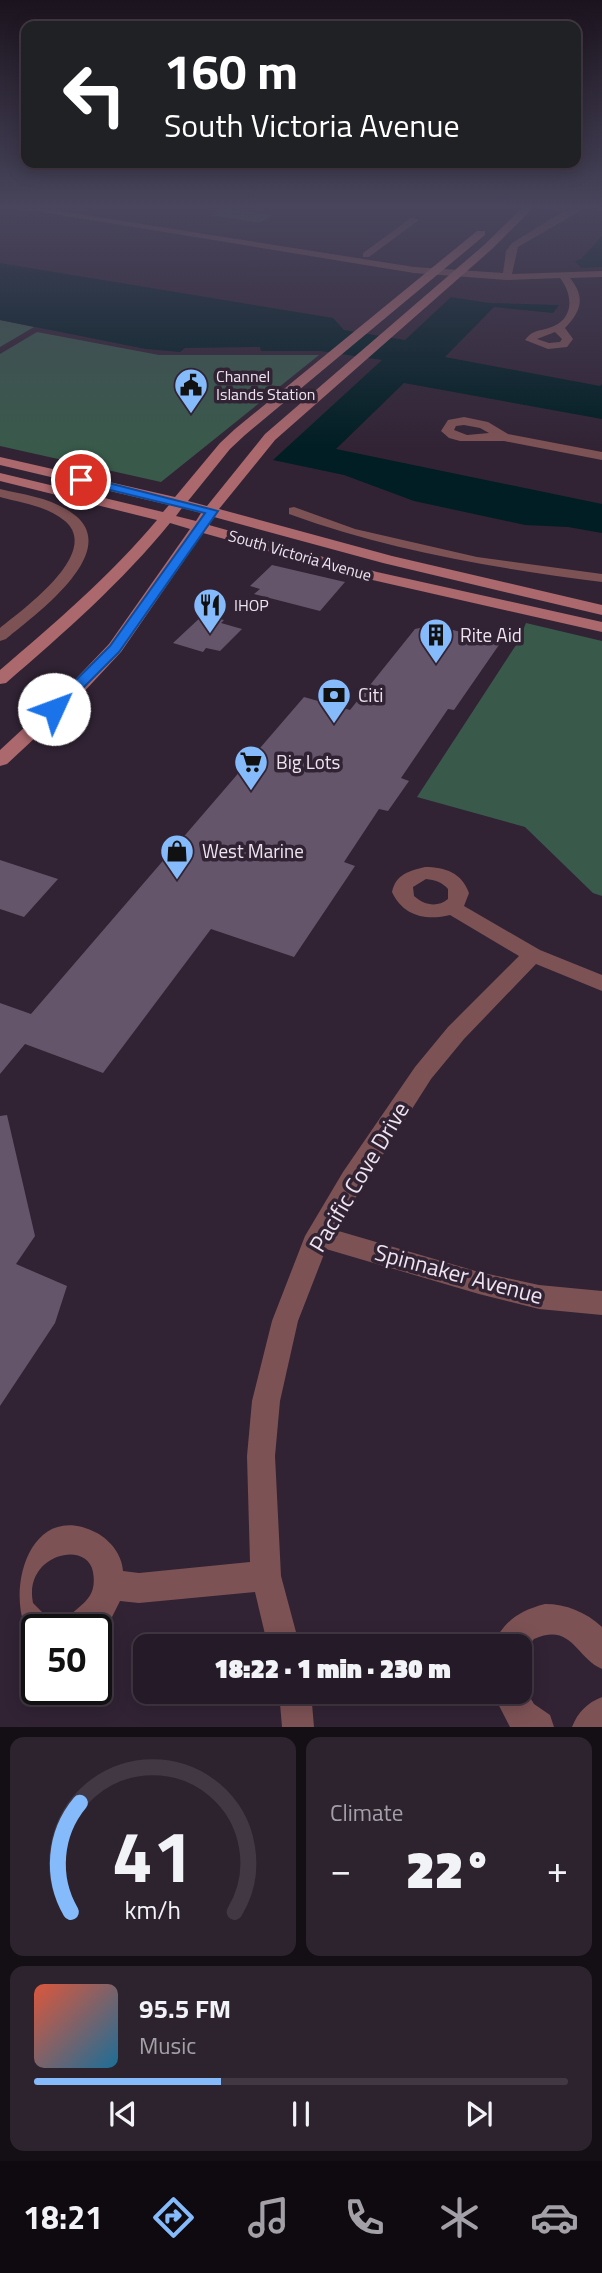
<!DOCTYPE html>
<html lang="en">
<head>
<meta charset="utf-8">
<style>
  body { margin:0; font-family:"Titillium Web",sans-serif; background:#2d232f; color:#f1f3f6; height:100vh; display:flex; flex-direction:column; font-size:26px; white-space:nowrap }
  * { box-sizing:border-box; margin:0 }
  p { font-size:23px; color:#a3a1a7 }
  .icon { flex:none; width:38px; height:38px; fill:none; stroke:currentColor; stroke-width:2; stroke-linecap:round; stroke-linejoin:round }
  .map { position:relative; height:1727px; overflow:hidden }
  .details { display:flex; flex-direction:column; gap:10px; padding:10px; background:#140e15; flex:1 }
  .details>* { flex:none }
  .top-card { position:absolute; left:21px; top:21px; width:560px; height:147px; border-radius:14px; box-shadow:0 4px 18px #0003,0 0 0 2px #423844; background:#202124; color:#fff; overflow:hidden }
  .speed { position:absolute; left:21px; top:1614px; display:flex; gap:14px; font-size:35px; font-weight:700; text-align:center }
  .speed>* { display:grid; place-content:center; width:91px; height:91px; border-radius:50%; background:#251a27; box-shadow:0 4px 18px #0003,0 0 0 2px #423844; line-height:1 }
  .speed .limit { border:4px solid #111; border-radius:10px; background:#fff; color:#111 }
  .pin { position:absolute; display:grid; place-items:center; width:60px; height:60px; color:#fff; margin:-30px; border:4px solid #fff; border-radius:50%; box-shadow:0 2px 7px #0007 }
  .me { position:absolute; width:77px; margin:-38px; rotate:47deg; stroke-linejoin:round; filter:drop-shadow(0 0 5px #0008) }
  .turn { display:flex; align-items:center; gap:24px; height:147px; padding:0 28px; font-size:32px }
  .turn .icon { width:91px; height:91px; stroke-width:2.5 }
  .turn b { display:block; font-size:49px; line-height:60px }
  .big { font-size:52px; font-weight:800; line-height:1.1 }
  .details .widget { flex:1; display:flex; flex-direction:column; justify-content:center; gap:10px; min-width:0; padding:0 24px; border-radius:14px; background:#2d232f }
  .details .dial { align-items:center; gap:0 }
  .dial svg { height:182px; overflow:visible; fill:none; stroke:#423844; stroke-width:7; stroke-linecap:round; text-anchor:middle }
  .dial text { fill:#f1f3f6; stroke:none }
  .song { display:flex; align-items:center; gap:21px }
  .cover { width:84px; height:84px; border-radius:10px; background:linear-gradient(135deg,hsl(10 70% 55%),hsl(200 70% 35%)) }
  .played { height:7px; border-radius:4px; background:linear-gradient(90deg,#85bbfb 35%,#423844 35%) }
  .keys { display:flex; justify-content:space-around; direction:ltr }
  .heat { display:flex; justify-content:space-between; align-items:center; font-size:38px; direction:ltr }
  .details .tiles { flex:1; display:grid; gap:10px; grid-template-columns:1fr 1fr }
  .widget:last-child { grid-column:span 2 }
  .trip { position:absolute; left:133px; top:1634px; width:399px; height:70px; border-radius:14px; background:#251a27; box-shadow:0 4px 18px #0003,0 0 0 2px #423844; font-weight:800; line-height:70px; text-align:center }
  .tab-bar { display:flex; height:112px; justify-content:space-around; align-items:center; background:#0f0a10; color:#a3a1a7 }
  .tab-bar .icon { width:49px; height:49px }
  .tab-bar .active { color:#85bbfb }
  .tab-bar b { font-size:32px; color:#f1f3f6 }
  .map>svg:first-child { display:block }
  .green { fill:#395a4b }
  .water { fill:#001e23 }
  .building { fill:#64556a }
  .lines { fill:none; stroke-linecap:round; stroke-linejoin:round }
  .street { fill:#7d5255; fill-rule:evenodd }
  .secondary { fill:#ab686d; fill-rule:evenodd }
  .route { fill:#1a73e8; stroke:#114b97; stroke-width:2 }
  .labels { text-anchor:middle; stroke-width:7; stroke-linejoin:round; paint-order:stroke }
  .far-poi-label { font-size:16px; fill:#eee4f0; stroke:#312334; text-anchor:start }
  .far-street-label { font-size:16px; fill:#eee4f0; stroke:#312334 }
  .poi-label { font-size:19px; fill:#eee4f0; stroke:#312334; text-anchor:start }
  .near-street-label { font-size:23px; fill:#eee4f0; stroke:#312334 }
</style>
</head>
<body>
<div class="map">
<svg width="602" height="1727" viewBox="0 0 602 1727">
  <rect width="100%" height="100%" fill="#312334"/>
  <path class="green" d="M222,208L273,215L260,223L209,215Z
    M0,320L34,327L0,347Z
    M37,332L159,355H319L161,482L0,446V354Z
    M526,623L602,641V896L593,893L525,827L417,797L518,642Z"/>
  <path class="water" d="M602,236V267L581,268L575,261L581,259Z
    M0,263L333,318L344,330L405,340L451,297L489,303L559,305L553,313L494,307L445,357L600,386L602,384V419L404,383L336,449L602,504V533L568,527L525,525L414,501L344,475L273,460L382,360L320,351H261L260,347L185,348L180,352L146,349L0,320Z"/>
  <path class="building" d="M272,565L345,582L320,611L254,594L260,589L250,586Z
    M203,615L224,620L221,623L242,629L220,651L206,648L203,652L173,643Z
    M433,625L501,642L454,710L448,709L401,778L409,781L388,811L379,809L344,862L355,866L294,957L211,929L103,1073L25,1044L0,1074V1003L31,1014L304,697L350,710L415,629Z
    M0,860L58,879L24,917L0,909Z
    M7,1115L35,1236L16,1264L67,1286L55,1323L0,1406V1116Z"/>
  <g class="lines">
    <path class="street" d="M11,207H34L414,267L503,273L506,251L512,243L569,208L587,207L518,247L512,274L602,271V277L570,278C586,298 581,311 565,328L573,339L567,347L548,349L525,340C534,328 541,332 554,326C575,316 572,293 560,278L507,280L414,273ZM555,332L562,339L560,342L549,343L537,339Z
      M595,207H602V211Z
      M411,218L419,220L369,257H363V253Z
      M464,417L488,422L508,434L602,452V460L504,441H460L449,438L441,431L448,420ZM464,425L480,428L489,433L467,435L454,430L456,426Z
      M0,489C25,495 54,498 76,516C121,554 32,617 6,639L0,641V628C22,610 102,553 65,521C47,506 22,503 0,497Z
      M294,507L355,529L477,557L602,574V582C495,568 391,551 289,514V508Z
      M425,867C445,867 462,873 469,893L464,906L540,950L602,975V991L536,964L464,1039L431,1079L335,1230L479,1272L539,1285L602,1291V1315L539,1309L479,1294L326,1249L298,1321L280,1401L275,1456L281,1576L300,1647H268L255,1592L139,1603L120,1601L109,1623L96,1635V1629H61C70,1605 99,1606 93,1572C87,1539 23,1555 33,1603L48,1618L53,1629H37V1645C0,1612 23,1494 97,1533C111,1541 122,1555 123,1571L139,1573L250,1562L247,1456L252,1401L272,1321L305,1236L343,1172L415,1067L448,1027L519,956L450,915C426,921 403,916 392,892C396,874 409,871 425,867ZM426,879C435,880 442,882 448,889V899C437,908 424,905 414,896L413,887Z
      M545,1604C566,1604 586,1612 602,1627V1669C576,1658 572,1622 534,1639L520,1657V1647H492C503,1622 518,1611 545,1604Z
      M520,1681L534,1704L550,1715L554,1727H510L492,1692H520Z
      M279,1692H311L314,1727H282Z
      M602,1697V1727H572C578,1712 587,1703 602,1697Z"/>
    <path class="secondary" d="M523,207H534L492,249L275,440L219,509L392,556L602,605V615L383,563L214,517L209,525L377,572L602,622V632L368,579L203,533L121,652L80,696L7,764L0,766V750L67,688L109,644L190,529L170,523C122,582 64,633 6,683L0,684V670C55,623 111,575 157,520L0,481V473L163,512L169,505L0,465V457L175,497L220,443L235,429L477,231H485V235L245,435L230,449L188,501L207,506L265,434L484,245ZM182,508L201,513L196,521L176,516Z"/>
  </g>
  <linearGradient id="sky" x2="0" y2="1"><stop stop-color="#1b131d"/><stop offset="0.46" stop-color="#48455c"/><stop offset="1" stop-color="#48455c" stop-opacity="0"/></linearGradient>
  <rect width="602" height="449" fill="url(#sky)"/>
  <path class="route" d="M81,476L218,511L119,652L59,712H50V706L110,646L205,513L77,482L76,480Z"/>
  <defs>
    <g id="civic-pin" transform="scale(1.75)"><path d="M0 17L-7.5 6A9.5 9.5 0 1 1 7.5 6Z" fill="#85bbfb" stroke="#312334"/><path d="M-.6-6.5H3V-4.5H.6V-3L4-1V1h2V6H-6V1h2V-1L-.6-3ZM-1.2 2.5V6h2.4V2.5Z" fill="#111"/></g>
    <g id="restaurant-pin" transform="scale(1.75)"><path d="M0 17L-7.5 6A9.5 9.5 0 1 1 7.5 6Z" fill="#85bbfb" stroke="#312334"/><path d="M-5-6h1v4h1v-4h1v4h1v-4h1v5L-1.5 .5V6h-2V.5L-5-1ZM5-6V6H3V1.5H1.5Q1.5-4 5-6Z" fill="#111"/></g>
    <g id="building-pin" transform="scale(1.75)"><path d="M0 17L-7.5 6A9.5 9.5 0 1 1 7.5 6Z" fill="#85bbfb" stroke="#312334"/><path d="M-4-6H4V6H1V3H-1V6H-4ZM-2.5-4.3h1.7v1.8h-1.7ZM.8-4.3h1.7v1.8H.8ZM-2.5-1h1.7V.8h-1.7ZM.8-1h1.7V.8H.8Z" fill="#111"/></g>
    <g id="bank-pin" transform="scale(1.75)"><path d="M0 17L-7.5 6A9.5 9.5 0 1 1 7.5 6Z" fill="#85bbfb" stroke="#312334"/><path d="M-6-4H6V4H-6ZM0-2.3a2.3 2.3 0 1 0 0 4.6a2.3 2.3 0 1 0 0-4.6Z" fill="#111"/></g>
    <g id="supermarket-pin" transform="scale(1.75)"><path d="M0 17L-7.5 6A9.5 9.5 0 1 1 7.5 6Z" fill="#85bbfb" stroke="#312334"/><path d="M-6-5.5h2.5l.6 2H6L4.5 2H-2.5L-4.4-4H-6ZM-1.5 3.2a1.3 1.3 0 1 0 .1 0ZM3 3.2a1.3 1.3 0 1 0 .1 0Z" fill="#111"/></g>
    <g id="shop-pin" transform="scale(1.75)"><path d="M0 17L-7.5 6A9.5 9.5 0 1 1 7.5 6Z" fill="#85bbfb" stroke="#312334"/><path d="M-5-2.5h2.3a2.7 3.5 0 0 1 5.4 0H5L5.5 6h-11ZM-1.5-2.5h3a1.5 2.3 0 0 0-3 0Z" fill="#111"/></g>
  </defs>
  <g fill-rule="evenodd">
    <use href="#civic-pin" x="191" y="385"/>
    <use href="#restaurant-pin" x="210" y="605"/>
    <use href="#building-pin" x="436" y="635"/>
    <use href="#bank-pin" x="334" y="695"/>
    <use href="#supermarket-pin" x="251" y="762"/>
    <use href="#shop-pin" x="177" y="851"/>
  </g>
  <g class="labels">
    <g class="far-poi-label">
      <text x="216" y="382">Channel<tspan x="216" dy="18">Islands Station</tspan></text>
      <text x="234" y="611">IHOP</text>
    </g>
    <g class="far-street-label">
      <text transform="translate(300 555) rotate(16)" y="6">South Victoria Avenue</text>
    </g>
    <g class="poi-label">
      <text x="460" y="642">Rite Aid</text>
      <text x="358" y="702">Citi</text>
      <text x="276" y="769">Big Lots</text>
      <text x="202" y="858">West Marine</text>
    </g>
    <g class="near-street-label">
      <text transform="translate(359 1177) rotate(-59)" y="8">Pacific Cove Drive</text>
      <text transform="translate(459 1274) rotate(15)" y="8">Spinnaker Avenue</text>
    </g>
  </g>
</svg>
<div class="speed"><div class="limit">50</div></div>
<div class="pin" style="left:81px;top:480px;background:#d93025"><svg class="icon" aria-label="arrive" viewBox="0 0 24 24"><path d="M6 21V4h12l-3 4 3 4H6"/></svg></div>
<svg class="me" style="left:54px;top:709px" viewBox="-20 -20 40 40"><circle r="19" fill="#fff"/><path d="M0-13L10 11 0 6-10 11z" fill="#1a73e8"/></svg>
<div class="trip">18:22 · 1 min · 230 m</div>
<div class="top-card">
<div class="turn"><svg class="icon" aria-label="left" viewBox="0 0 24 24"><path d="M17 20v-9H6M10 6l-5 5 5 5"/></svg><div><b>160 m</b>South Victoria Avenue</div></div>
</div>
</div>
<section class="details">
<div class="tiles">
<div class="widget dial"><svg viewBox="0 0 100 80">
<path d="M14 69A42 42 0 1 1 86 69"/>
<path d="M14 69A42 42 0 0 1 18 21" stroke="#85bbfb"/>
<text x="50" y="56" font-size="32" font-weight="700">41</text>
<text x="50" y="72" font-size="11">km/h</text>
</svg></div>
<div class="widget"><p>Climate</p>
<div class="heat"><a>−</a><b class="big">22°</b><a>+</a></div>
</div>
<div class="widget">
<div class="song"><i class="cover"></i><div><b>95.5 FM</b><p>Music</p></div></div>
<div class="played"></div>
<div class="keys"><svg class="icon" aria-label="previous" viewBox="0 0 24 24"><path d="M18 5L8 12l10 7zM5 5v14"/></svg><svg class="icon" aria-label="pause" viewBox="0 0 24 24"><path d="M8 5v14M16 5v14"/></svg><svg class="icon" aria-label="next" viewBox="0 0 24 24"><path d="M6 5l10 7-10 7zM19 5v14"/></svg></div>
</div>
</div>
</section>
<nav class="tab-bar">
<b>18:21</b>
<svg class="icon active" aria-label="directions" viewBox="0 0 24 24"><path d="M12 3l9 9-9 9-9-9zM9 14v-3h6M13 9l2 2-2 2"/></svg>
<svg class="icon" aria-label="music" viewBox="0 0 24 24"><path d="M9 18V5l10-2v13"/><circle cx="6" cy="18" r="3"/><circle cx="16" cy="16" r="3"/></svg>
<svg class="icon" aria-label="phone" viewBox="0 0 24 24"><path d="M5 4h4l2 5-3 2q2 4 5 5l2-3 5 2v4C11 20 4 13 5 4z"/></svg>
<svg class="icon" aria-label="climate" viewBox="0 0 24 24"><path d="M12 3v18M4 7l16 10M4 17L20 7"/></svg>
<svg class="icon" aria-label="car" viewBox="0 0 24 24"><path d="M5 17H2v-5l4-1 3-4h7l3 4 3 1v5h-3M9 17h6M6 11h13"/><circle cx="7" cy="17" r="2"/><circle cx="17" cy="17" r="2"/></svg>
</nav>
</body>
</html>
